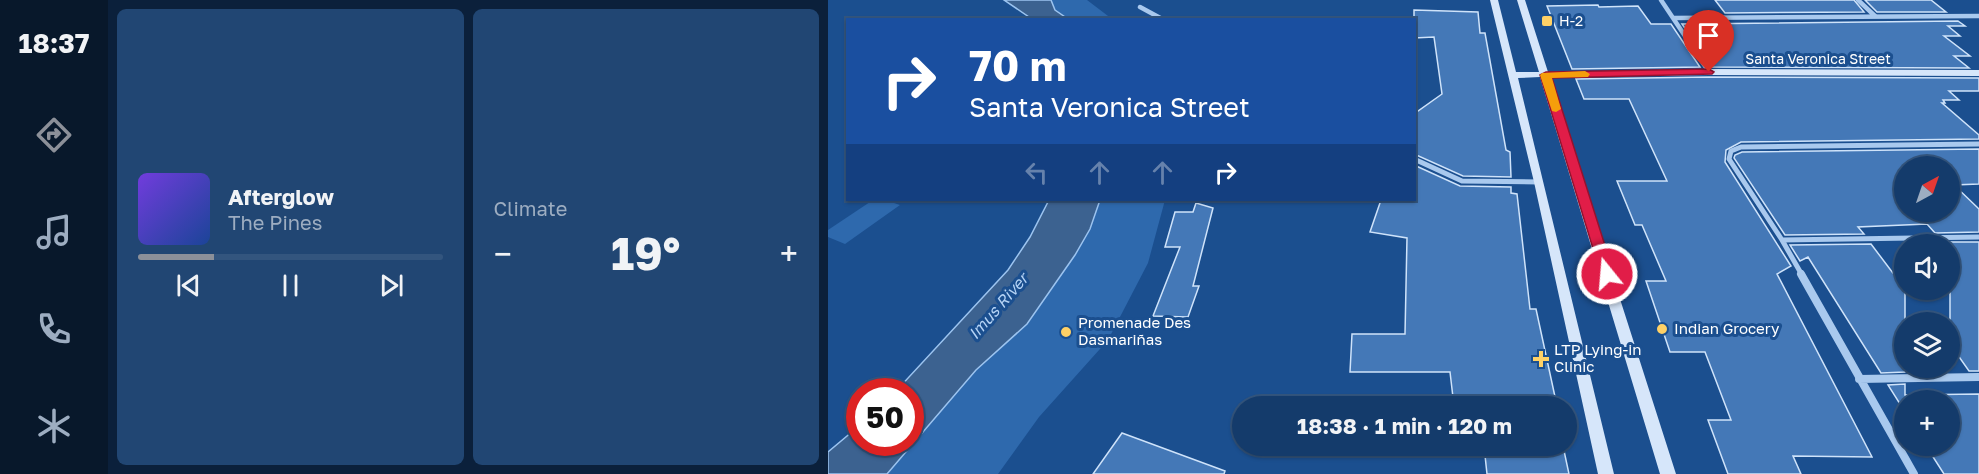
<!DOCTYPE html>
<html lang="en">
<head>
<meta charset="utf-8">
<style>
  body { margin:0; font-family:"Golos Text",sans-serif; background:#214673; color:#f1f3f6; height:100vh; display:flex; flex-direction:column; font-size:22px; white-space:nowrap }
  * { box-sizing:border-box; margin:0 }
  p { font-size:20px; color:#9dadc1 }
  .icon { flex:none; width:33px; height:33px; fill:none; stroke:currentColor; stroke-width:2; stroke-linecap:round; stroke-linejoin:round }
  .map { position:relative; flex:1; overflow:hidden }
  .details { display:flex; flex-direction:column; gap:9px; padding:9px; background:#0b203b; width:720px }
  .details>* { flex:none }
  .banner { position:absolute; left:18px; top:18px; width:570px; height:183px; border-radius:0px; box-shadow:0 2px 4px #0004,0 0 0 2px #33557e; background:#1a4fa0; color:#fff; overflow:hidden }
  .needle { width:39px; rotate:40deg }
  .tools { position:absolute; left:1066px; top:156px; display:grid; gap:12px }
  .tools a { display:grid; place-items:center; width:66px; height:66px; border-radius:50%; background:#143b6b; box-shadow:0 2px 4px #0004,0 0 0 2px #33557e; font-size:30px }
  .speed { position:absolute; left:18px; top:378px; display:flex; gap:12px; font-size:30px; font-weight:700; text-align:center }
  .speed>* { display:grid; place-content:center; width:78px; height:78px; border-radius:50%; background:#143b6b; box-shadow:0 2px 4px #0004,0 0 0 2px #33557e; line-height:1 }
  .speed .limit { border:9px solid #d22; background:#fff; color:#111 }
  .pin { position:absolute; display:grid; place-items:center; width:51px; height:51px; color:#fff; margin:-62px -26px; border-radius:50% 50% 50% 0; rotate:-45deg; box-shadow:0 0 6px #0007 }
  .pin .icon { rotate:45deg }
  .me { position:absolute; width:66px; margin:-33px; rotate:343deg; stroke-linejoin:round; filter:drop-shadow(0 0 4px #0008) }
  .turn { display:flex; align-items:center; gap:21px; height:126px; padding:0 24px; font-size:27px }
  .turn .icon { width:78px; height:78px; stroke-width:2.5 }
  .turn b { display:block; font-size:42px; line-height:51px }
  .lanes { display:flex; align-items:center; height:57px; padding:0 24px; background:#0003; justify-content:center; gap:30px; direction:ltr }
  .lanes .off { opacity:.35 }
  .big { font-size:45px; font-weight:700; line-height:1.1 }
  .details .card { flex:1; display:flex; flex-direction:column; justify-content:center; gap:9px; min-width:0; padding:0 21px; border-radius:9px; background:#214673 }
  .song { display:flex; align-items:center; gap:18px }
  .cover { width:72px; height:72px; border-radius:9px; background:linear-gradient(135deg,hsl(260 70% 55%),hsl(220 70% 35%)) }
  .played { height:6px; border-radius:3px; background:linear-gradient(90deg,#8c9099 25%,#33557e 25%) }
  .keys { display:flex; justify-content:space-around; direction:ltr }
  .heat { display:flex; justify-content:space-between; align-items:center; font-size:33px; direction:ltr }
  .details .tiles { flex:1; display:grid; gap:9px; grid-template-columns:repeat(2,1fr) }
  .trip { position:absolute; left:404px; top:396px; width:345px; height:60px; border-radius:30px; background:#143b6b; box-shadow:0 2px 4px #0004,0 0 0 2px #33557e; font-weight:700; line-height:60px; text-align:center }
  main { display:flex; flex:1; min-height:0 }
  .tab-bar { display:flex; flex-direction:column; width:108px; justify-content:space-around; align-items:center; background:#08182b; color:#9dadc1 }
  .tab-bar .icon { width:42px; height:42px }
  .tab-bar .current { color:#8c9099 }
  .tab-bar b { font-size:27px; color:#f1f3f6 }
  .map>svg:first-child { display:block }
  .green { fill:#2e69ad }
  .water { fill:#3c6290; stroke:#9cc4f0; stroke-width:1.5 }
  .building { fill:#4478b7; stroke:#cfe3fa; stroke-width:1.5; fill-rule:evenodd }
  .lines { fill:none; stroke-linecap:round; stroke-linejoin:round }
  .street-far2 { stroke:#a9c9ee; stroke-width:4.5 }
  .street-far1 { stroke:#a9c9ee; stroke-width:5 }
  .street { stroke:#a9c9ee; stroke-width:8 }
  .secondary { fill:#d6e6fa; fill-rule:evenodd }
  .route { fill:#e11d48; stroke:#92132f; stroke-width:1.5 }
  .slow { fill:#f59e0b }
  .poi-dot { fill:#ffd166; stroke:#1b4f8f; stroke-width:2 }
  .labels { text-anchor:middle; stroke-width:6; stroke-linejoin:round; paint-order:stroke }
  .far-poi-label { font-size:14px; fill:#fff; stroke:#1b4f8f; text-anchor:start }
  .far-street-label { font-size:14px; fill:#fff; stroke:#1b4f8f }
  .poi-label { font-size:15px; fill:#fff; stroke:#1b4f8f; text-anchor:start }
  .water-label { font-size:16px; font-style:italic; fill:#b5d3f5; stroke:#1b4f8f }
</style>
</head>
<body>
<main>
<nav class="tab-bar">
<b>18:37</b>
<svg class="icon current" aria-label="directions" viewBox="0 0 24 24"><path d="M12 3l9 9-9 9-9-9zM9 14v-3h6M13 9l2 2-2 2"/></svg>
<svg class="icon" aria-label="music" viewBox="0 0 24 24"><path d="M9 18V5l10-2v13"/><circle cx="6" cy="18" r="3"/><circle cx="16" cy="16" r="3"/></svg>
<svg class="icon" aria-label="phone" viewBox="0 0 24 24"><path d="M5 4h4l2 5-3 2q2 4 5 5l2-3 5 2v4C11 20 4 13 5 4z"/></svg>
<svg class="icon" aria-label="climate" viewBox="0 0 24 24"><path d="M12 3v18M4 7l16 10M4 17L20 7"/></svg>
</nav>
<section class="details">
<div class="tiles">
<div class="card">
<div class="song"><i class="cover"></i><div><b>Afterglow</b><p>The Pines</p></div></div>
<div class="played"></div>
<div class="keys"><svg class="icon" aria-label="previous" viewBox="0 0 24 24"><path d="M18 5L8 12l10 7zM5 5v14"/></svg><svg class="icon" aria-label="pause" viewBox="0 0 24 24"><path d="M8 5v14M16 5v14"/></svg><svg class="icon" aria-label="next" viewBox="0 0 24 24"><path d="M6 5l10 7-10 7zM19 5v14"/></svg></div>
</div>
<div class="card"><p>Climate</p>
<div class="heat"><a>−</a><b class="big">19°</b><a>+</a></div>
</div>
</div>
</section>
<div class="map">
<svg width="1151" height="474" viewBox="0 0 1151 474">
  <rect width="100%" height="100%" fill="#1b4f8f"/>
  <path class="green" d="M223,0H259L284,19C265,19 227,26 223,0Z
    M45,200H57L72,205L17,244L0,237V230Z
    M272,200H337L320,263L280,340L211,417L170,474H59L148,370L199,324L247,255L262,229Z"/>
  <path class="water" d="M176,0H223L227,10L240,19H204Z
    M221,200H272L262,229L247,255L199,324L148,370L59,474H0V452L31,426L32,442H82V392L68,391L180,270L202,237Z"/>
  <path class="building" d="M887,0H1026L1036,12L897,13Z
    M1037,0H1103L1118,12H1049Z
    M770,5L771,7L810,6L823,24H843L872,67L744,69L719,6Z
    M586,10L650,12L652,33H657L678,150L682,152L683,177L635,176L586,154V114L614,94L606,37L586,38Z
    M1130,21L1137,26H1120L1132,36H1116L1142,56H1126L1141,68L883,67L854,24Z
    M881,77L1151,78V91H1121L1131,100H1115L1117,103H1114L1151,135V139L913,142L898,150L897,162L963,266L949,274L1044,457L965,456L973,474H900L880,420H903L877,352H842L818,281H838L814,225H807L789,181H839L801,99H756L748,79Z
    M1151,149V184L1126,185L1151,209V232L1107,233L1099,224L1030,227L1036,234L957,235L906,158L907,155L914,152ZM1077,166H1122V212H1077Z
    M586,165L632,186L683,187V193L689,194L702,309H708L729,406H626L622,372H522L524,334H577L579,238L542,232L553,200H586Z
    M368,203L385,208L365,286H371L360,317L325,316L352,247H337L347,212H365Z
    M1116,242H1151V371H1141L1122,344V244Z
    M1043,244L1077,289V372L1053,373L980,257L972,261L962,245Z
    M1077,384V395L1151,394V474H1116L1098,446H1122V400H1077V412L1060,385Z
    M294,433L397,471L396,474H265Z
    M656,446H735L741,474H659Z"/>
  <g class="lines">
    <path class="street-far2" d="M833,0L881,72
      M1030,0L1047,16
      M312,7L336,20
      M845,18L1151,16"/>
    <path class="street-far1" d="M586,159L634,181L711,182
      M954,240L1151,237
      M974,275L954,240L901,159L903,151L913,147L1151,144"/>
    <path class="street" d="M973,274L1086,474
      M1031,379L1151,377"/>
    <path class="secondary" d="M662,0H670L688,72H711L689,0H697L720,72L881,69L1151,70V76L881,75L721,77L848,474H832L712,77L690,78L786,474H770L706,182Z"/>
  </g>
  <path class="route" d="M881,69L886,72L884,74L724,78L786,274L784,278H774L712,75L718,72Z"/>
  <path class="slow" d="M757,71L762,74L760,77L724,78L733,109L728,112L724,111L712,75L714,73Z"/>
  <g class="poi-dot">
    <rect x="713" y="15" width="12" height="12" rx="3"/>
    <circle cx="834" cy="329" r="6"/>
    <circle cx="238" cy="332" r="6"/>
    <path d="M710 350h6v6h6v6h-6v6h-6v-6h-6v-6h6z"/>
  </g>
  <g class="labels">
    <g class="far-poi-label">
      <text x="731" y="26">H-2</text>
    </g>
    <g class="far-street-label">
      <text x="990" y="64">Santa Veronica Street</text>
    </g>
    <g class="poi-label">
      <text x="250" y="328">Promenade Des<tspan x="250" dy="17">Dasmariñas</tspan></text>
      <text x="846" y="334">Indian Grocery</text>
      <text x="726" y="355">LTP Lying-in<tspan x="726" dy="17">Clinic</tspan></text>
    </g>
    <g class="water-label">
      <text transform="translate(170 306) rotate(-49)" y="6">Imus River</text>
    </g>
  </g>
</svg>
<div class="tools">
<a><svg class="needle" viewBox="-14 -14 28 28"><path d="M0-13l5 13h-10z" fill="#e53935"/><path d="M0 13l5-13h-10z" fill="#9dadc1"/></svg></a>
<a><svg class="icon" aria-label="sound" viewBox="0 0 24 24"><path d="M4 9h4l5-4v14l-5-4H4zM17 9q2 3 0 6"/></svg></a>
<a><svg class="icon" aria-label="layers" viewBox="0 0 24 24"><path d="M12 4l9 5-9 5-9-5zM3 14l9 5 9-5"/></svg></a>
<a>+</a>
</div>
<div class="speed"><div class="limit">50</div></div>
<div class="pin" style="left:881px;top:72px;background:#d93025"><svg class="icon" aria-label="arrive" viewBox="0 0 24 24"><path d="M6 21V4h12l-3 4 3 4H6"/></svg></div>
<svg class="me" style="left:779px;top:274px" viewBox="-20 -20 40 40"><circle r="17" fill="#e11d48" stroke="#fff" stroke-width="3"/><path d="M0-11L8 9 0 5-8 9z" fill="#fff"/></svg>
<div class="trip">18:38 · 1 min · 120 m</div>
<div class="banner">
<div class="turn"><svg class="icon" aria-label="right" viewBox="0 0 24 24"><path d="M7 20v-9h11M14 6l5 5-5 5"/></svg><div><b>70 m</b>Santa Veronica Street</div></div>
<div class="lanes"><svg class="icon off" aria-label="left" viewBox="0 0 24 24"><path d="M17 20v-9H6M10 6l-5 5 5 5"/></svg><svg class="icon off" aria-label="ahead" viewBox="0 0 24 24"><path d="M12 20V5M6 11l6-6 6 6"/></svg><svg class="icon off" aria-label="ahead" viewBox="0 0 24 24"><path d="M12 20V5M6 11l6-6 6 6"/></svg><svg class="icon" aria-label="right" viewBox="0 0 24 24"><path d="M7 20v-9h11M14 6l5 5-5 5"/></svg></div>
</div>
</div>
</main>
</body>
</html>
